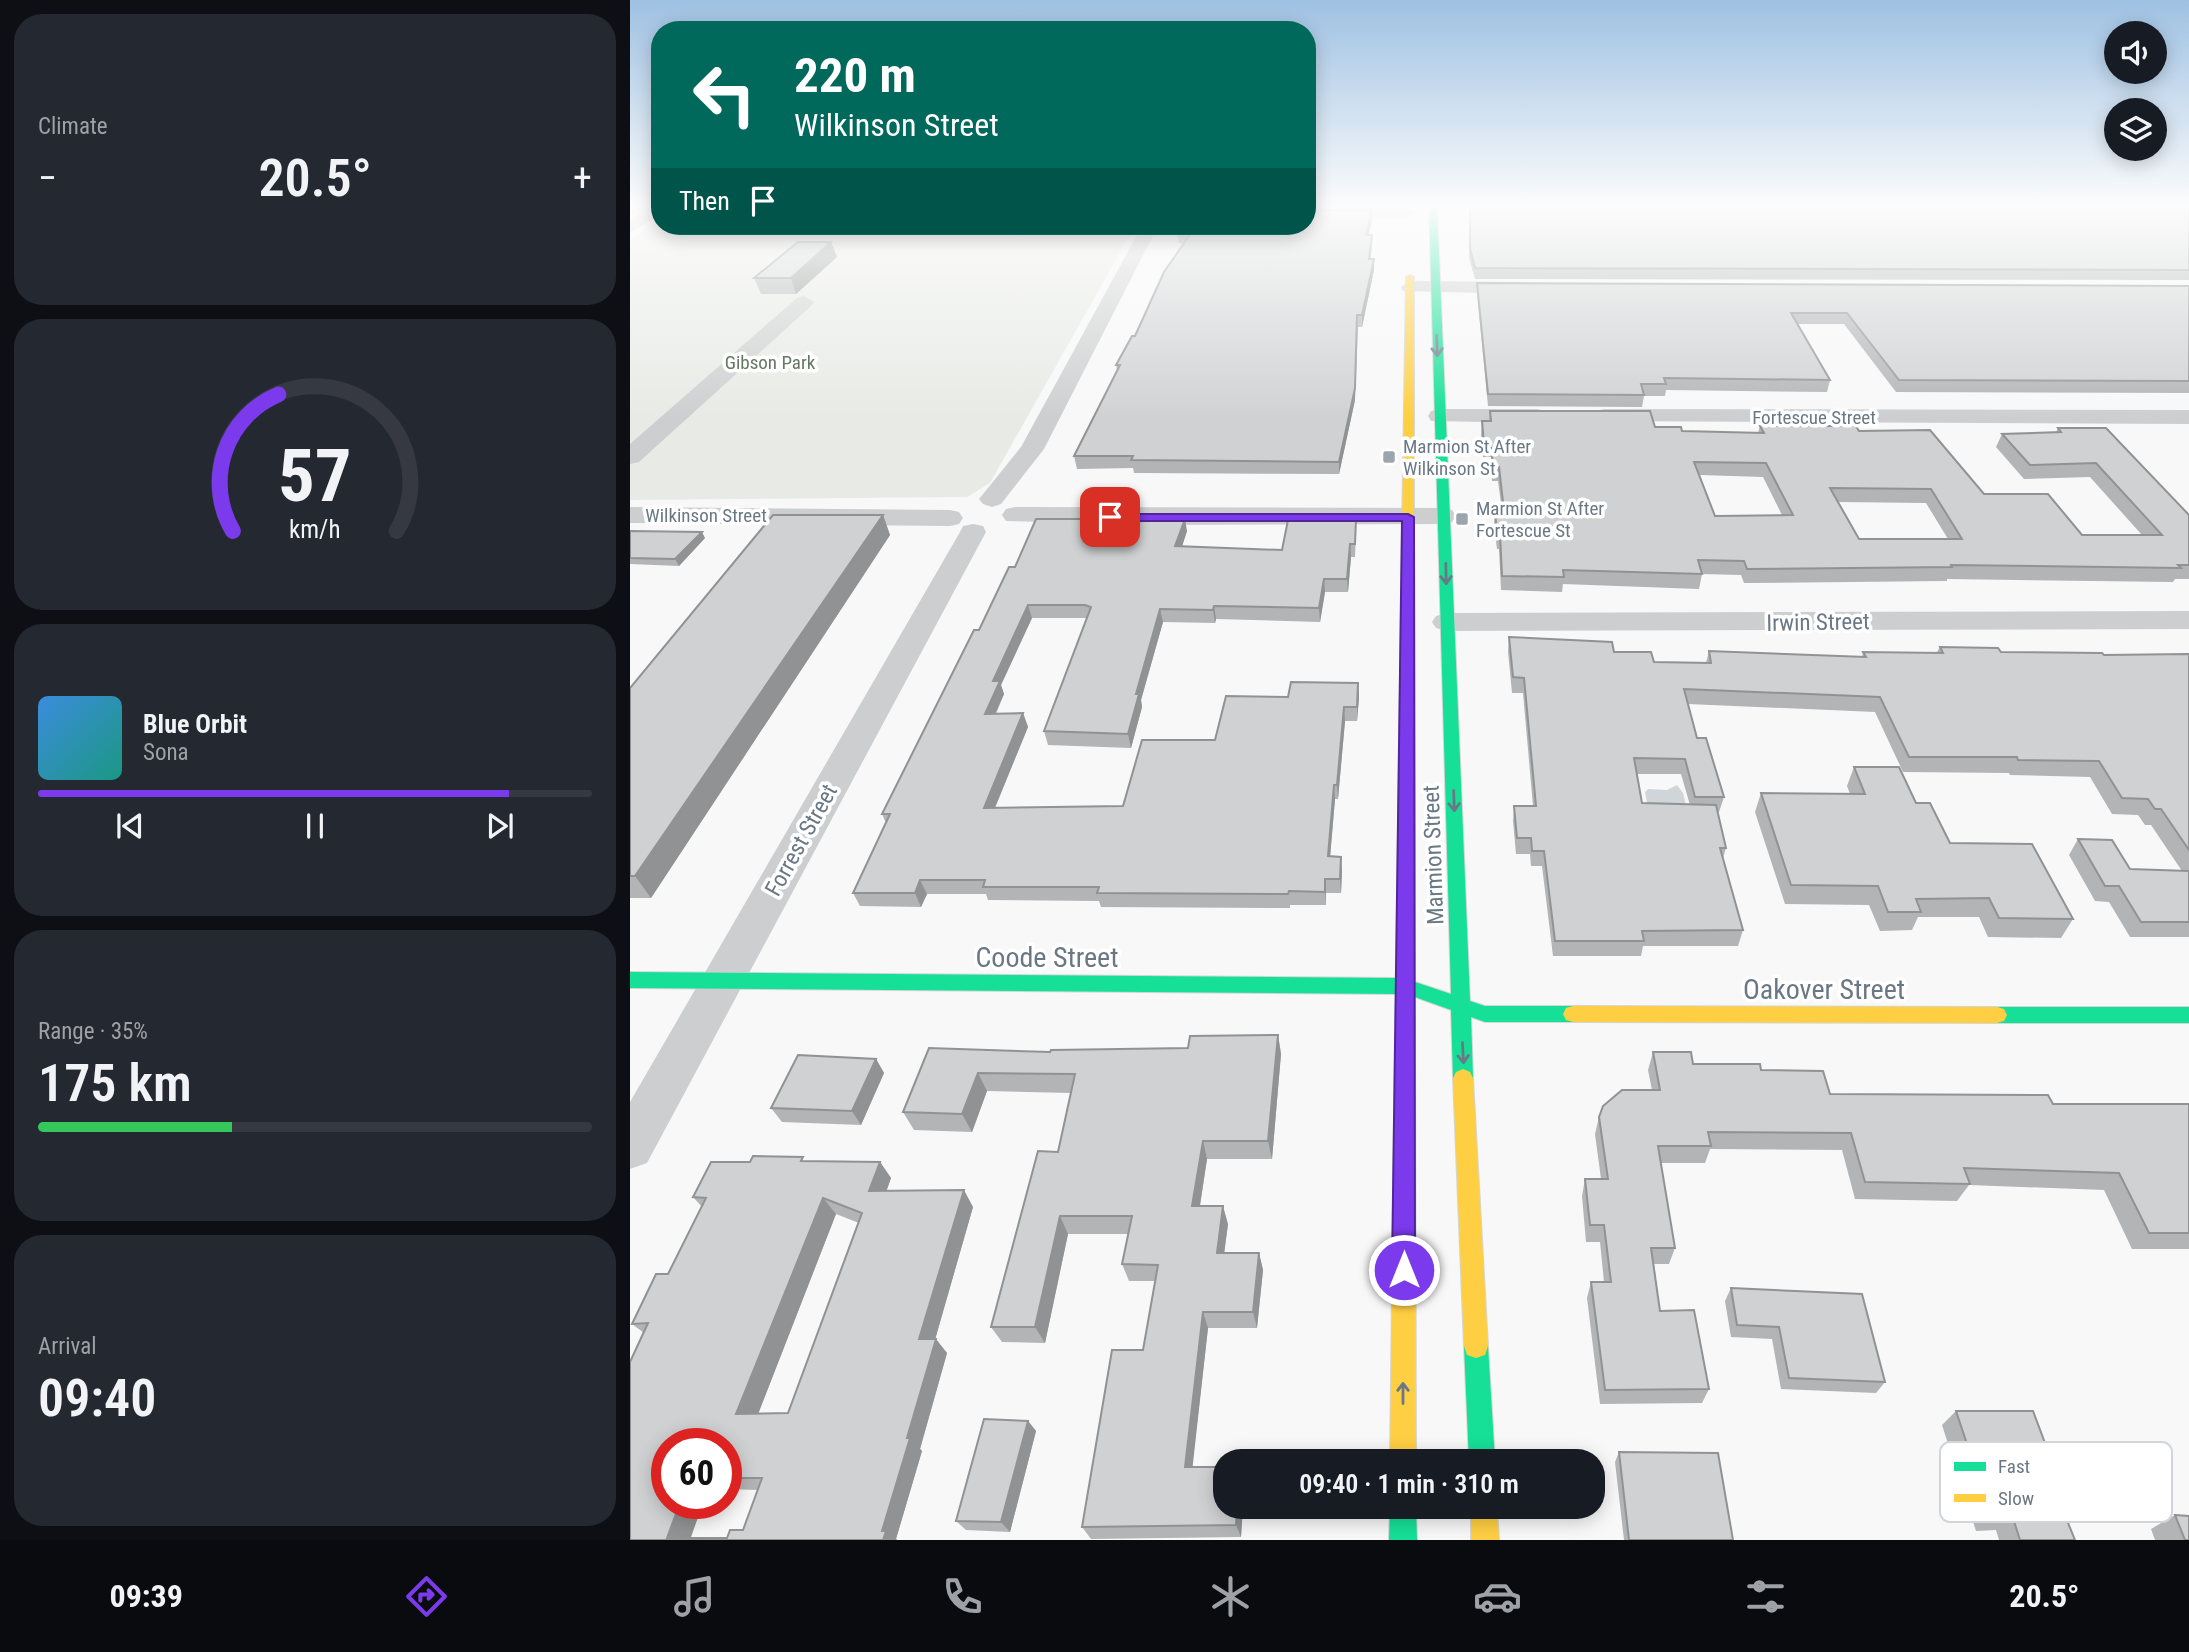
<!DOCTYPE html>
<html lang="en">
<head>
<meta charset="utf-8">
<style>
  body { margin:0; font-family:"Roboto Condensed",sans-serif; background:#242831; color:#f1f3f6; height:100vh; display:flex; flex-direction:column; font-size:26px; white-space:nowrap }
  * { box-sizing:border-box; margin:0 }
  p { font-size:23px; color:#9ea1a6 }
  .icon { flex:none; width:38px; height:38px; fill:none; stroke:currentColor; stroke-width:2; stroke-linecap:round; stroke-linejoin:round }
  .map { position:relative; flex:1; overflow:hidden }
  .drawer { display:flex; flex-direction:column; gap:14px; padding:14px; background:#0d0f14; width:630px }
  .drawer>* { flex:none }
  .guide { position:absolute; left:21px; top:21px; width:665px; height:214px; border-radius:28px; box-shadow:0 4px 18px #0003; background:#00695c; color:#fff; overflow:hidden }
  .tools { position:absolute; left:1474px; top:21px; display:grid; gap:14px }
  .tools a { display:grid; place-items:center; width:63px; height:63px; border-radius:50%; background:#171b24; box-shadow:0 4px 18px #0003; font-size:35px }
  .speed { position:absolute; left:21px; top:1428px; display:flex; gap:14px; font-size:35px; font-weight:700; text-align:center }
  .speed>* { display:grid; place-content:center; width:91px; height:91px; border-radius:50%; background:#171b24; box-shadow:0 4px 18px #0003; line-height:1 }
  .speed .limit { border:10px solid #d22; background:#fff; color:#111 }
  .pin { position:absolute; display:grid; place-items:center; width:60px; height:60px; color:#fff; margin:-30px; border-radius:14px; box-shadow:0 4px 10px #0006 }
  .me { position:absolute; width:77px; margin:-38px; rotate:0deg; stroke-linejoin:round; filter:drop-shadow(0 0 5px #0008) }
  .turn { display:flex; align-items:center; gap:24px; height:147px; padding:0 28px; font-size:32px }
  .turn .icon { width:91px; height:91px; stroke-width:2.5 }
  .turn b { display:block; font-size:49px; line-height:60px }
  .then { display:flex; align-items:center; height:66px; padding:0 28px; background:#0003; gap:14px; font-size:26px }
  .big { font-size:52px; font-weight:600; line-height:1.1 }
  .drawer .tile { flex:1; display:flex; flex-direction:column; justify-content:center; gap:10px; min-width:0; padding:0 24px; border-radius:28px; background:#242831 }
  .drawer .dial { align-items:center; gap:0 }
  .dial svg { height:182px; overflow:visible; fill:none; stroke:#363941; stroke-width:7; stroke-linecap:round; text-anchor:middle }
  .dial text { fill:#f1f3f6; stroke:none }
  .song { display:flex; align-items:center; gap:21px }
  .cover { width:84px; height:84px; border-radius:10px; background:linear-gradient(135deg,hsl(210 70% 55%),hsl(170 70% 35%)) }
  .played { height:7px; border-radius:4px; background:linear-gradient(90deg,#7c3aed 85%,#363941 85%) }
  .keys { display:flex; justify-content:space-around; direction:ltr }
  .heat { display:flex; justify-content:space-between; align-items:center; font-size:38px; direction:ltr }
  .charge { height:10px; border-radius:5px; background:linear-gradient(90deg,#34c759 35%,#363941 0) }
  .trip { position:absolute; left:583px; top:1449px; width:392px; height:70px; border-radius:28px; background:#171b24; box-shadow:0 4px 18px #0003; font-weight:600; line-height:70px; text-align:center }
  .dock { display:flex; height:112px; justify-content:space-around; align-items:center; background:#090b0e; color:#9ea1a6 }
  .dock .icon { width:49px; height:49px }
  .dock .current { color:#7c3aed }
  .dock b { font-size:32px; color:#f1f3f6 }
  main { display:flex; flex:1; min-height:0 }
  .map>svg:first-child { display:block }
  .green { fill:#e7eae5 }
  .water { fill:#cfd5d9 }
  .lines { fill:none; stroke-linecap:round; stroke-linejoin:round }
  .fast-casing { stroke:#d5d6d7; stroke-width:2 }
  .slow-casing { stroke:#d5d6d7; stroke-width:2 }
  .street { fill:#cdcecf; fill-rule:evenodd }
  .fast { fill:#16e098; fill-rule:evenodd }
  .slow { fill:#ffcf43; fill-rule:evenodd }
  .wall { fill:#b2b4b5; fill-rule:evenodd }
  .shaded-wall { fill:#919293 }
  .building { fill:#cfd1d2; stroke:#919293; stroke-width:2; fill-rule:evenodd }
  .oneway { stroke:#6a7886 }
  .route { fill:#7c3aed; stroke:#51269a; stroke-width:2 }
  .poi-dot { fill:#9ca5ae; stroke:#fff; stroke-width:2.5 }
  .labels { text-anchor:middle; stroke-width:7; stroke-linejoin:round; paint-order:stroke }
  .far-park-label { font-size:19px; fill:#667865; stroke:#fff }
  .far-street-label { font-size:19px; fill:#6a7886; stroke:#fff }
  .far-poi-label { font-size:19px; fill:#6a7886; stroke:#fff; text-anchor:start }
  .street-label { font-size:23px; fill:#6a7886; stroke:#fff }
  .near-street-label { font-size:28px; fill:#6a7886; stroke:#fff }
  .key { fill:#fff; stroke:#d2d6db; stroke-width:2 }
  .key-label { font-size:19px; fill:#6a7886 }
</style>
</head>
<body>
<main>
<section class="drawer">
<div class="tile"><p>Climate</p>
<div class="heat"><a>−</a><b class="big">20.5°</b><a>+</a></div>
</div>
<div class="tile dial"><svg viewBox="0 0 100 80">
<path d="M14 69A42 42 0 1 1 86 69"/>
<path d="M14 69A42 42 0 0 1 34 9" stroke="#7c3aed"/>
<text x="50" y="56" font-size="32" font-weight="700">57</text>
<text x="50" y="72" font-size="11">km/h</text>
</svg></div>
<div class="tile">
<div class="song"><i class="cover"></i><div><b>Blue Orbit</b><p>Sona</p></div></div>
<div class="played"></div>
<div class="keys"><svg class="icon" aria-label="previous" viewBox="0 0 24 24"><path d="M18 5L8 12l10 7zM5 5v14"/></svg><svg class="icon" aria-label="pause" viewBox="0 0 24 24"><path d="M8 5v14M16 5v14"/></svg><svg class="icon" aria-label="next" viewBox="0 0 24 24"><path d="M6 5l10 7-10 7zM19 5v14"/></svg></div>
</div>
<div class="tile"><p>Range · 35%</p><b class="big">175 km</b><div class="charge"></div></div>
<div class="tile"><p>Arrival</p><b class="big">09:40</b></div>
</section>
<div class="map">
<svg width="1559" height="1540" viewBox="0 0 1559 1540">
  <rect width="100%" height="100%" fill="#f8f8f8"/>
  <path class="green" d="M30,220V226H505L360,483L337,497L0,500V239Z"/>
  <path class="water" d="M1047,785L1053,793L1056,805L1024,807L1017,803L1015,792L1018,789L1037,790Z"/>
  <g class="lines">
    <g class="fast-casing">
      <path id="fast" d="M799,205H807L840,1001L855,1006H943L950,1008L953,1014L950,1020L943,1022H855L841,1017L843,1078L840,1084L833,1087L826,1084L823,1078L821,1010L785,997V1040L782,1046L775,1049L768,1046L765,1040L766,994L0,988V972L766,978L772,534L778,530L784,534L785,982L821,994Z
        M1367,1007H1559V1023H1367L1360,1021L1357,1015L1360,1009Z
        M846,1334L855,1337L858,1346L865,1461H839L834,1346L837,1337Z
        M760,1507H786L787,1540H759Z"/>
    </g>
    <g class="slow-casing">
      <path id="slow" d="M7,205H16L0,214V209Z
        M780,275L784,277V534L778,538L772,534L776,277Z
        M943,1006L1367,1007L1374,1009L1377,1015L1374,1021L1367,1023L943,1022L936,1020L933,1014L936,1008Z
        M775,1031L782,1034L785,1040L786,1461H760L765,1040L768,1034Z
        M833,1069L840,1072L843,1078L858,1346L855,1355L846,1358L837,1355L834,1346L823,1078L826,1072Z
        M841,1507H867L869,1540H841Z"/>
    </g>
    <path class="street" d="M24,205H30V215L0,232V220Z
      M677,207H779L787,212L779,217H677Z
      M512,226H528L414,449L371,504L362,507L353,504L349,499L391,447Z
      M780,281L896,282L905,288L896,294L773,291L771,287Z
      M174,296L184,302L181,306L9,462L0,464V444L167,298Z
      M809,409H907L915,411L918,416L915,421L907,423L801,421L798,416L801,411Z
      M974,409L1559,410V424L966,421L963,416L966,411Z
      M0,507L320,510L329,512L333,518L329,524L320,526L0,523Z
      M385,507L813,508L822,510L826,516L822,522L813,524L522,525L376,521L372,515L376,509Z
      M343,524L353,526L356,532L17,1163L0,1169V1102L330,532L333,526Z
      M1559,611V629L817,631L806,628L802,622L806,616L817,613Z"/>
    <use href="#fast" class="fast"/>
    <use href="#slow" class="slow"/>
  </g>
  <path class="wall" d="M840,205H1559V280L845,279L839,258Z
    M742,210V220L738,235H742L740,259L744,270L732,327H728L725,400L709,474L504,473L503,468L447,469L444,456L487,371L486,365L505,336L554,243H549L547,233Z
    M201,242L207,257L166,294H131L124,278Z
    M847,283L1559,286V393L1266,392L1214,324H1167L1200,380L1197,392L1036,390L1035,396H1014L1012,407L858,406L847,294Z
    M860,411L1025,427L1052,431L1128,433L1130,426L1229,431L1354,494L1452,535H1512L1460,477L1394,479L1366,447L1372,434L1426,432L1428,428L1559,515V579H1545L1543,582L1317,579V581L1114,583L1111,575L1072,574L1069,589L933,584L932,592L871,590L869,549H867L864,525L865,511H872L868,481H862L861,457H853L851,435L852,421H859ZM1070,475L1133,477L1152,515L1085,516ZM1208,502L1296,503L1318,539H1229Z
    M253,515L260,535L21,898H0V688Z
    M0,531L75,538L49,566L0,564Z
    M557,531L552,546L652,550L726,532L725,557H721L718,592H695L690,622L586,619L585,623L533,622L511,700L512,707L501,748L418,745L414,731L457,618H402L371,685L374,694L366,714L393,713L398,727L365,808L493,806L585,740L658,697L728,683L729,697L727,721H715L708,799H705L700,856L712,870L711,893H696V905H660V908L471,907L469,901L358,900L356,894H297L291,907L230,906L223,893L256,823L252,814L349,630L385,567Z
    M879,637L984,652L1024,662L1076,663L1079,651L1232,657L1233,652H1307L1310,647L1371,652L1474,655L1559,654V937H1500L1479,902L1465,901L1439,855L1448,839L1500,869L1552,871L1521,825H1515L1508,815L1482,814L1460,777L1380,775L1379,773L1273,772L1245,712L1058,704L1067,738L1094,797L1089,812H1088L1096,848L1093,858L1113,930L1108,946H1013L1011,956H923L912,866H901L900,854H886L883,821L884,806H903L893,693H882L878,652ZM1007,774H1051L1060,805L1012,803Z
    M1224,767L1286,803L1320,843L1443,919L1431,938L1358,937L1349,917H1288L1282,930L1250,931L1239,905L1155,904L1125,812L1131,793L1220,794L1217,786Z
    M648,1035L651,1054L642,1159H577L570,1206L598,1224L594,1253H629L633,1270L627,1328H578L562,1467L595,1507H613L611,1537L461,1539L452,1527L513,1350L525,1281H499L492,1264L498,1234H438L415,1343L372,1342L361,1327L428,1152L441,1093L357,1091L342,1132L284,1130L273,1112L299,1048L420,1052L558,1048Z
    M1023,1052L1063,1064L1131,1070L1200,1094L1423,1104H1559V1249H1502L1474,1190L1339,1185L1327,1201L1225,1199L1212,1150L1080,1149L1075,1163H1031L1045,1248L1039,1264H1024L1030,1311L1079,1389L1072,1403L970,1404L957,1298L961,1282H974L970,1242H956L952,1196L955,1179H971L965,1134L969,1117L1022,1090L1018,1070Z
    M246,1059L254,1073L231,1125L152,1122L141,1108Z
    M176,1161L250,1162L261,1178L256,1191L343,1207L305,1339L317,1353L290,1449L292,1451L266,1539L267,1540H0L14,1333L2,1324L38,1274L72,1207L63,1197ZM206,1214L229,1223L158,1413L128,1414ZM37,1444H96V1489L128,1490L113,1530L97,1538H60L73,1503Z
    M1101,1288L1255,1382L1246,1393L1151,1389L1142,1339L1101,1337L1095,1301Z
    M1326,1411L1443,1518L1437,1521L1445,1540H1369L1366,1530L1346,1531L1312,1425Z
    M398,1421L406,1431L380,1532L336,1530L326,1521Z
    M989,1452L1103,1540H994L985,1462Z
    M1545,1515L1559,1540H1525L1521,1529Z"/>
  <path class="shaded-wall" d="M742,210V220L736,245V235Z
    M742,235V245L739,270V259Z
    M201,242L207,257L166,294L161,278Z
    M744,259V270L732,327V315Z
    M727,315L725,400L709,474V462Z
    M253,515L260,535L21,898L5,876Z
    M555,519L557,531L548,559L545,546Z
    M72,532L75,538L49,566L45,559Z
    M720,544L721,557L718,592L717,579Z
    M694,579L695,592L690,622L689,608Z
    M398,605L402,618L371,685L374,694L359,727L355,714L363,681Z
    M584,606L586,619L585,623L583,610Z
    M530,609L533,622L511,700L512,707L501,748L498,734L506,694Z
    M728,683L729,697L727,721V707Z
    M714,707L715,721L708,799L707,785Z
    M393,713L398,727L359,822L354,808Z
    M704,785L705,799L699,870L698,856Z
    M711,857L712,870L711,893L710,879Z
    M695,879L696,893V905L695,892Z
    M290,880L297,894L291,907L285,893Z
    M648,1035L651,1054L642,1159L638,1141Z
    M246,1059L254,1073L231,1125L222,1111Z
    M348,1073L357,1091L342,1132L332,1114Z
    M573,1141L577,1159L567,1224L562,1206Z
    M250,1162L261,1178L251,1207L239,1191Z
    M334,1190L343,1207L301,1354L289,1339Z
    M193,1198L206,1214L123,1427L106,1414Z
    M593,1206L598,1224L592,1270L587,1253Z
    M430,1216L438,1234L415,1343L405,1327Z
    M629,1253L633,1270L627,1328L623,1312Z
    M573,1312L578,1328L561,1481L555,1467Z
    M306,1339L317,1353L290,1449L292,1451L266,1539L267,1540H253L252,1531L277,1438Z
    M398,1421L406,1431L380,1532L371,1522Z
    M50,1503H73L60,1540L37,1538Z
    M607,1507H613L611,1537L606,1525Z"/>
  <path class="building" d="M840,205H1559V270L845,268L840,248Z
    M677,210H742L736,235H742L739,259H744L732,315H727L725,388L709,462L501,460L503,456H444L490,365H486L502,336H505L534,272L561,233H547L551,226H677Z
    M168,242H201L161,278H124Z
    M847,283L1559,286V381L1269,380L1217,313H1161L1200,380L1034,378L1036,384H1011L1014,395L858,394Z
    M860,411H1020L1025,427H1051L1052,431L1134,433L1130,426H1226L1229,431L1300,430L1354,494H1418L1452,535H1532L1466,463L1400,465L1372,434L1431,432L1428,428H1476L1559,515V565H1548L1551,568L1321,565L1322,567L1117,569L1114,561L1068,560L1072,574L933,570L934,577L872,576L870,534H867L865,511H874L869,467H863L861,444H854L852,421H861ZM1064,462L1136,463L1163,515L1085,516ZM1200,488L1301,489L1332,539H1229Z
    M143,515H253L5,876H0V688Z
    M406,519H555L545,546L652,550L658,520H726L725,544H720L717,579H694L689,608L584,606L583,610L530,609L506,694H509L498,734L414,731L461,607L455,605H398L363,681H370L355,714L393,713L354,808L493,806L512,740H585L596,696L658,697L661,682L728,683L727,707H714L707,785H704L698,856L711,857L710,879H695V892L659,891L658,894L467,893L469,887H353L355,880H290L285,893H223L260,814H252L344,630H349L379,567H385Z
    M0,531L72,532L45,559L0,558Z
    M879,637L982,642L984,652H1021L1024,662L1081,663L1079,651L1236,657L1233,652L1313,653L1310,647L1368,648L1371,652L1472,653L1474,655L1559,654V850L1531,809H1525L1518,799L1492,798L1469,761L1388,760L1387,757H1279L1250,697L1054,689L1067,738H1076L1094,797H1065L1055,759L1004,758L1012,803L1086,805L1096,848H1090L1113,930L1012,931L1014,941H925L914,851H902L901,838H887L884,806H906L894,678L883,677Z
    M1224,767H1269L1286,803H1300L1320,843L1402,844L1443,919L1369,918L1359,898L1286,899L1291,912H1258L1248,886L1161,885L1131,793L1235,794Z
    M1448,839L1482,840L1500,869L1559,871V922H1511L1489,886H1475Z
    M648,1035L638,1141H573L562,1206H593L587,1253H629L623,1312H573L555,1467H595V1507H607L606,1525L452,1527L482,1350H513L528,1265L492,1264L502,1216H430L405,1327H361L408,1151L428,1152L445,1074L348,1073L332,1114L273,1112L299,1048L420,1052L421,1050L558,1048L560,1036Z
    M1023,1052H1061L1063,1064H1130L1131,1070L1193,1071L1200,1094L1418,1095L1423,1104H1559V1233H1519L1489,1173L1334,1168L1340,1184L1235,1182L1221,1133L1078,1132L1081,1146H1028L1045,1248H1021L1030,1311L1064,1310L1079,1389L975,1390L961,1282H981L974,1225H960L955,1179H978L969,1117L973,1106L992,1090H1030Z
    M168,1055L246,1059L222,1111L141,1108Z
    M123,1156L173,1157L171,1161L250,1162L239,1191L334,1190L289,1339H306L277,1438H280L252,1531H256L253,1540H0V1362L18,1323L2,1324L26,1274H38L76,1198L63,1197L81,1162H120ZM193,1198L232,1213L158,1413L106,1414ZM37,1444H96V1478H132L113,1530H100L97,1538H37L50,1503H37Z
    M1101,1288L1232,1294L1255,1382L1159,1378L1149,1327L1107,1325Z
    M1326,1411H1403L1443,1518H1436L1445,1540H1390L1383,1518L1362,1519Z
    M354,1419L398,1421L371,1522L326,1521Z
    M989,1452L1088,1453L1103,1540H999Z
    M1545,1515L1559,1516V1540H1555Z"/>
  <defs><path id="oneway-shaft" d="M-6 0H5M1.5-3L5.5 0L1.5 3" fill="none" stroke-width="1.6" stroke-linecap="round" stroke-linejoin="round" transform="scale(1.75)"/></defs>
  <g class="oneway">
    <use href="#oneway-shaft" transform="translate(807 346) rotate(88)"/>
    <use href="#oneway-shaft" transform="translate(816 574) rotate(89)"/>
    <use href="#oneway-shaft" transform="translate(824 801) rotate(88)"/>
    <use href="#oneway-shaft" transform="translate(833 1053) rotate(87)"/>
    <use href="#oneway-shaft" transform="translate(773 1393) rotate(-90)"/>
  </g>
  <linearGradient id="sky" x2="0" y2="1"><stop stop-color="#9ec1e2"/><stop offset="0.49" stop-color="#fcfcfc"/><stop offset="1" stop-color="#fcfcfc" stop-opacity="0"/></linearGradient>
  <rect width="1559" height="420" fill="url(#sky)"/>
  <path class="route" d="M778,514L784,517L785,1270L782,1279L774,1282L765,1279L762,1270L772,521H480L473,517L480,514Z"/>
  <g class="poi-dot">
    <rect x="752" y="450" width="14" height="14" rx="3.5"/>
    <rect x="825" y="512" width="14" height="14" rx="3.5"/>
  </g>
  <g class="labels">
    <g class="far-park-label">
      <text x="140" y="369">Gibson Park</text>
    </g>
    <g class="far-street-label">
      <text x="1184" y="424">Fortescue Street</text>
      <text x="76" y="522">Wilkinson Street</text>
    </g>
    <g class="far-poi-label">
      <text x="773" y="453">Marmion St After<tspan x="773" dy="22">Wilkinson St</tspan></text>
      <text x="846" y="515">Marmion St After<tspan x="846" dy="22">Fortescue St</tspan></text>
    </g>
    <g class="street-label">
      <text transform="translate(1188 622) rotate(-1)" y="8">Irwin Street</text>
      <text transform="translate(171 840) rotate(-61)" y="8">Forrest Street</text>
      <text transform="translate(803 855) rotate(-92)" y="8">Marmion Street</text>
    </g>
    <g class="near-street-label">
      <text x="417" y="967">Coode Street</text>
      <text x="1194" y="999">Oakover Street</text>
    </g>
  </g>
  <rect x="1310" y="1442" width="232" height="80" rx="10" class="key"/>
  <rect x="1324" y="1462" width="32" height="9" fill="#16e098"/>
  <rect x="1324" y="1494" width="32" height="8" fill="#ffcf43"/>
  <g class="key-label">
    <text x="1368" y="1473">Fast</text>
    <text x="1368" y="1505">Slow</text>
  </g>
</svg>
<div class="tools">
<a><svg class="icon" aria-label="sound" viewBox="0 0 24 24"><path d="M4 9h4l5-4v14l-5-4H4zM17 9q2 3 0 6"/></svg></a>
<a><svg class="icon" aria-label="layers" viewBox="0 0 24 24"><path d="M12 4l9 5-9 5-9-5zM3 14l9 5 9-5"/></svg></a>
</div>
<div class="speed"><div class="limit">60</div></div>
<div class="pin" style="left:480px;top:517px;background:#d93025"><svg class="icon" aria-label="arrive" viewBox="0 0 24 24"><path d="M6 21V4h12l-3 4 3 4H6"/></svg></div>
<svg class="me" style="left:774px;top:1270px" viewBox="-20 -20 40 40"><circle r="17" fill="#7c3aed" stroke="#fff" stroke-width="3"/><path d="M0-11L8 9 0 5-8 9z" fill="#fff"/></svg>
<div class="trip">09:40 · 1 min · 310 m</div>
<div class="guide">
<div class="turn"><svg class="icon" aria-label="left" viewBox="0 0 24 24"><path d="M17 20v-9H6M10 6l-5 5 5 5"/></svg><div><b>220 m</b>Wilkinson Street</div></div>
<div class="then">Then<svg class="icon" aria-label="arrive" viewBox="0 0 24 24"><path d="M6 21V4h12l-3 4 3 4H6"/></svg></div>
</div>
</div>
</main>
<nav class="dock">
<b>09:39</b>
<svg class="icon current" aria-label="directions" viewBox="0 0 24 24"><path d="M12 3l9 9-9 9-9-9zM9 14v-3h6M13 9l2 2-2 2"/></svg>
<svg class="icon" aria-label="music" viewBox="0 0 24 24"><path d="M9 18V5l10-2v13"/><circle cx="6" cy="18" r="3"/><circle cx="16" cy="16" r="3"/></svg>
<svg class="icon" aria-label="phone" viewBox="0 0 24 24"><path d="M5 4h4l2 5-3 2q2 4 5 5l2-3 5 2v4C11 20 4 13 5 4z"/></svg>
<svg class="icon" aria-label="climate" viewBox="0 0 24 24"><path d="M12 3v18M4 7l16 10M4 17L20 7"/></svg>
<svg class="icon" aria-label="car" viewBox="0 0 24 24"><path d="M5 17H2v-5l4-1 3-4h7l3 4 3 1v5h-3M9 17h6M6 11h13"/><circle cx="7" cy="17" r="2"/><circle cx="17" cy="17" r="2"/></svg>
<svg class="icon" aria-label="filters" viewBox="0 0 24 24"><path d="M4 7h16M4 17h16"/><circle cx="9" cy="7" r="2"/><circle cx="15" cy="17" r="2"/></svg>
<b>20.5°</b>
</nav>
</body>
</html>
